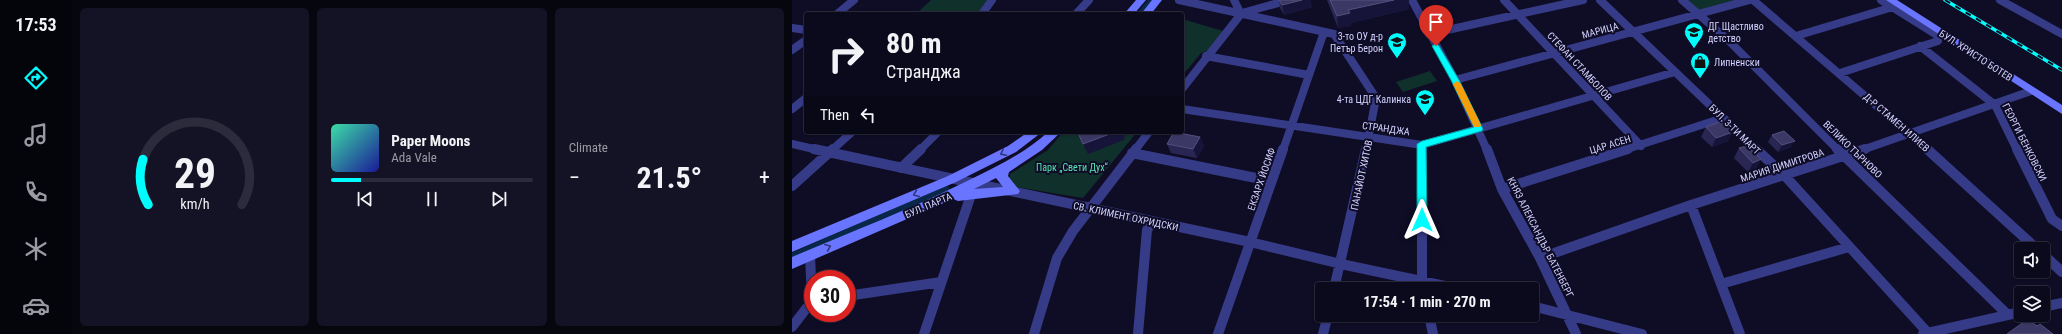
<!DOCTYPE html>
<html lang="en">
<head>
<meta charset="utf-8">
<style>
  body { margin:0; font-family:"Roboto Condensed",sans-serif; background:#141325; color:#f1f3f6; height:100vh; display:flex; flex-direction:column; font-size:15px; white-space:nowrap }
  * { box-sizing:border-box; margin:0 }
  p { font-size:13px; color:#9a9aa3 }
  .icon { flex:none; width:22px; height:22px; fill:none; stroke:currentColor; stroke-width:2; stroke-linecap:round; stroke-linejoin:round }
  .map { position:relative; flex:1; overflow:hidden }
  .side { display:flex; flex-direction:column; gap:8px; padding:8px; background:#06060f; width:720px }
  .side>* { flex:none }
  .guide { position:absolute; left:12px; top:12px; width:380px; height:122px; border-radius:4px; box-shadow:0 1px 3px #0004,0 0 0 1px #2b2b3b; background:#0b0a1c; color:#f1f3f6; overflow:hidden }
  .tools { position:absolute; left:1222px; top:242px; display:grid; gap:8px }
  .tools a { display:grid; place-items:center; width:36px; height:36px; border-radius:4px; background:#0b0a1c; box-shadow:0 1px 3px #0004,0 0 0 1px #2b2b3b; font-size:20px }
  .speed { position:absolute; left:12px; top:270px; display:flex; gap:8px; font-size:20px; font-weight:700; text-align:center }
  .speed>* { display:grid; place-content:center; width:52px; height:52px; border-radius:50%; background:#0b0a1c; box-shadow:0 1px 3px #0004,0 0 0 1px #2b2b3b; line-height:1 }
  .speed .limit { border:6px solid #d22; background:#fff; color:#111 }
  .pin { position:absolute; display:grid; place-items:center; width:34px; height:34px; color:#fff; margin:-41px -17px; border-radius:50% 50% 50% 0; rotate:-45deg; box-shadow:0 0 4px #0007 }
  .pin .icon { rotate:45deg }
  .me { position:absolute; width:44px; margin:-22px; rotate:0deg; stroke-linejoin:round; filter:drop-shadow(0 0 3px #0008) }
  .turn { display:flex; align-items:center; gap:14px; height:84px; padding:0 16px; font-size:18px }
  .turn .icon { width:52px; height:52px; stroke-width:2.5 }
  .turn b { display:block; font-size:28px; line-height:34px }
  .then { display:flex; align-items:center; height:38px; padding:0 16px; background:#0003; gap:8px; font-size:15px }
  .big { font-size:30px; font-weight:700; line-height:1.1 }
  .side .card { flex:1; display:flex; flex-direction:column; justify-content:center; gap:6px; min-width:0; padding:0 14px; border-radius:6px; background:#141325 }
  .side .dial { align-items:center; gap:0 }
  .dial svg { height:104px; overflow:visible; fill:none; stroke:#2b2b3b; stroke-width:7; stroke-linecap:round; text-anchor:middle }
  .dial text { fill:#f1f3f6; stroke:none }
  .song { display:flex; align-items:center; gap:12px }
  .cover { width:48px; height:48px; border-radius:6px; background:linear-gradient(135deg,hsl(160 70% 55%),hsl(240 70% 35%)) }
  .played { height:4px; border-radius:2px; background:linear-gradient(90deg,#00fdfd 15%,#2b2b3b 15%) }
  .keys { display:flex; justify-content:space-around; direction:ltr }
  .heat { display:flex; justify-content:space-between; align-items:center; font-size:22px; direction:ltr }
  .side .tiles { flex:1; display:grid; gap:8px; grid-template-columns:repeat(3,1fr) }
  .trip { position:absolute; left:523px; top:282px; width:224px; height:40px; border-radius:4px; background:#0b0a1c; box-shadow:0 1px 3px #0004,0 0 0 1px #2b2b3b; font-weight:700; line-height:40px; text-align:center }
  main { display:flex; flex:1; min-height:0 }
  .tab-bar { display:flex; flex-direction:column; width:72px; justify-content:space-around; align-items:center; background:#04040b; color:#9a9aa3 }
  .tab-bar .icon { width:28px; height:28px }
  .tab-bar .selected { color:#00fdfd }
  .tab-bar b { font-size:18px; color:#f1f3f6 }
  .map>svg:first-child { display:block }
  .green { fill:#10302c }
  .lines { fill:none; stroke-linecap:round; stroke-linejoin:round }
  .canal-far1 { stroke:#092749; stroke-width:7 }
  .canal { stroke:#092749; stroke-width:8 }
  .street-far1 { stroke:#363b87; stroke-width:8 }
  .street { stroke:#363b87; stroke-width:10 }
  .secondary { fill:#6974ff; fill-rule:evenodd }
  .rail-casing { stroke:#00fdfd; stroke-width:3.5 }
  .rail { stroke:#0f0d26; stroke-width:2; stroke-dasharray:6; stroke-linecap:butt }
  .wall { fill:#2a2654 }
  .shaded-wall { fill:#17143a }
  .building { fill:#3c3866; stroke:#54507e }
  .oneway { stroke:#33367d }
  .route { fill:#00fdfd; stroke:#00a4a4 }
  .slow { fill:#f59e0b }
  .labels { text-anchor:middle; stroke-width:4; stroke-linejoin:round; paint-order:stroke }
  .poi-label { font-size:10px; fill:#d3d2ff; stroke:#0f0d26; text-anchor:start }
  .street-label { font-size:10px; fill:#d3d2ff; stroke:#0f0d26 }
  .park-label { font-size:10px; fill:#58e5b4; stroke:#0f0d26 }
</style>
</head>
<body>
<main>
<nav class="tab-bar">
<b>17:53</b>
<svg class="icon selected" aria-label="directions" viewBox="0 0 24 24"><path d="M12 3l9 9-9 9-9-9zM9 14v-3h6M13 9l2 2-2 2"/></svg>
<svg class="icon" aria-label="music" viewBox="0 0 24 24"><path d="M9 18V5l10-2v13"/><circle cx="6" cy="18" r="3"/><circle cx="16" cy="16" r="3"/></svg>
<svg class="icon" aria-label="phone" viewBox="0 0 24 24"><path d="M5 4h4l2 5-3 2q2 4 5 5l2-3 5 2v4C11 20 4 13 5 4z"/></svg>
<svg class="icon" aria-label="climate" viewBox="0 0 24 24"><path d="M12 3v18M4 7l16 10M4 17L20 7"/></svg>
<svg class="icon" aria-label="car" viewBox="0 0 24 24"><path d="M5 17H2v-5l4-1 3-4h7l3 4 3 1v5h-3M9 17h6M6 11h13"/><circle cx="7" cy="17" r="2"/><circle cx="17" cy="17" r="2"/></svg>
</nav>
<section class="side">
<div class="tiles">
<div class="card dial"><svg viewBox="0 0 100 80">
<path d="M14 69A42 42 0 1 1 86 69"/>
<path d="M14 69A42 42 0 0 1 10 34" stroke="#00fdfd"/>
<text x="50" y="56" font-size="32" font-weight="700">29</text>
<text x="50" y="72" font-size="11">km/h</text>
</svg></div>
<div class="card">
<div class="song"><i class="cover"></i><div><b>Paper Moons</b><p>Ada Vale</p></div></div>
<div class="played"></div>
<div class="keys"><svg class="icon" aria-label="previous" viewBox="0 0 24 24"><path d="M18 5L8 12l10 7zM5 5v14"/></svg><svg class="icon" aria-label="pause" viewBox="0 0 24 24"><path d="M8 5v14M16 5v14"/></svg><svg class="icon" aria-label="next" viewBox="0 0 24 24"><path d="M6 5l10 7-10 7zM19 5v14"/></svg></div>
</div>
<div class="card"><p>Climate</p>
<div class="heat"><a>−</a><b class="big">21.5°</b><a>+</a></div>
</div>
</div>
</section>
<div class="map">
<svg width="1270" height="334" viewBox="0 0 1270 334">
  <rect width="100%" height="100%" fill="#0f0d26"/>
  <path class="green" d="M139,0H199L190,14H124Z
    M894,0H947L907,11Z
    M390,19L431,31L415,51L409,53L390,76Z
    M638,71L645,81L611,92L604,82Z
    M271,132H345L291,198L224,187L217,180L218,174L256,150Z"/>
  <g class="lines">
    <path class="canal-far1" d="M349,14L360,0"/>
    <path class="canal" d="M0,257L154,190"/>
    <path class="street-far1" d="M387,0L542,34L584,98L574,150
      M620,0L663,80L695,150
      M712,0L849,146
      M808,0L965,150
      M890,0L936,40L1046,150
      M961,0L1136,150
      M1208,0L1270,34
      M450,13L497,0
      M45,14L62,0
      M190,14L200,0
      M284,14L297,0
      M0,28L14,30
      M637,34L791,0
      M1004,36L1104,6
      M1128,46L1203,105L1225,150
      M0,50L14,40
      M414,56L517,75
      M1048,73L1146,41L1145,35L1089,0
      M663,80L958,0
      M390,89L449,14L442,0
      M0,109L14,98
      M390,109L630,145L883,72
      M0,144L26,150
      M630,145V150
      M40,150L60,132
      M128,150L146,132
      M343,150L357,132
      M491,150L532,32
      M832,150L931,118
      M1070,150L1239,91"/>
    <path class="street" d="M22,149L458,242L549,264L667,289
      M630,149V280L632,289
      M695,149L710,189L748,258L784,334
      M964,149L993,176L1137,334
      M1045,149L1216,315
      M1135,149L1245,249
      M1225,149L1260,219L1270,226
      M340,153L479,181
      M109,168L129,149
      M0,186L41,149
      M710,189L836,149
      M899,205L948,334
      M1251,254L1270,272
      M748,258L899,205L1073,149
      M929,284L1057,247
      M542,289L574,149
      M55,296L149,282
      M740,306L850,334
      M1251,307L1270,303
      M637,315L641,334
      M0,327L20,301L18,255
      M132,334L181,189
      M242,334L265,258L281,231L344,149
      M346,334L355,230L360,222
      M426,334L491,149
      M531,334L536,315
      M1131,334L1229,312"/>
    <path class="secondary" d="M344,0H354L342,14H332Z
      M360,0H370L359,14H349Z
      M1094,0H1105L1270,105V114Z
      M236,132H250L224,152L164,182L0,252V241L156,176L216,146Z
      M256,132H269L250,150L217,172L216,176L228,191L226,194L166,201L161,199L0,269V257C58,232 117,210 173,182C202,168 232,154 256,132ZM204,178L211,187L182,189Z"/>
    <g class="rail-casing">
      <path id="rail" d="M1153,0L1270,70"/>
    </g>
    <use href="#rail" class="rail"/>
  </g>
  <path class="wall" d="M487,0H518L520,7L492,15L488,8Z
    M535,0H617V9L559,23V26L546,28Z
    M914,127L936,141L920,147L909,137Z
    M980,135L999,147L986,152L976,142Z
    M408,137L412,146L405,158L379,153L375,144Z
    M947,148L969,159L964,169L956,172L942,158Z"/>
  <path class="shaded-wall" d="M510,0H518L520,7L492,15L490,5Z
    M602,0H617V9L559,23V26L546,28L545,16L556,10Z
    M323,132H331L333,137L332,140L296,154L291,144Z
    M941,132L936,141L920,147L924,138Z
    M408,137L412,146L405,158L401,149Z
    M1003,141L999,147L986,152L990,145Z
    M969,159L964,169L956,172L961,163Z"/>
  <path class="building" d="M487,0H510L490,5Z
    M538,0H602L556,10L558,13L545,16Z
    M930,121L941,132L924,138L914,127Z
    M992,131L1003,141L990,145L980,135Z
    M288,132H323L291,144L286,133Z
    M382,132L408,137L401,149L375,144Z
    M955,146L969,159L961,163L947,148Z
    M1236,319L1245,326L1248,324L1261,334H1215Z"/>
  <defs><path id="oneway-chevron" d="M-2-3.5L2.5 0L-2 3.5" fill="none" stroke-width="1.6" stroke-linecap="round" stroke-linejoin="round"/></defs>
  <g class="oneway">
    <use href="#oneway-chevron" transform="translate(211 153) rotate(154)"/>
    <use href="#oneway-chevron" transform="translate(124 194) rotate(157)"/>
    <use href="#oneway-chevron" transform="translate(36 247) rotate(-23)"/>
  </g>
  <path class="route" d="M644,43L647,46L667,80L691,129L690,131L634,147L635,220L630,224L625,220V144L630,141L682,127L659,80L640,46Z"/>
  <path class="slow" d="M665,81L669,84L689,125L688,127H682L681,125L661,84Z"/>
  <defs>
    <g id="school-pin" transform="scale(1)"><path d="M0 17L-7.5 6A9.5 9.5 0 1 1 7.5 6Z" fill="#00fdfd" stroke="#0f0d26"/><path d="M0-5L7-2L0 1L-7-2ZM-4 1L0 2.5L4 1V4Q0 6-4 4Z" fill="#111"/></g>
    <g id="shop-pin" transform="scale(1)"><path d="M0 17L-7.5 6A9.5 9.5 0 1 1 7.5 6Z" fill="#00fdfd" stroke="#0f0d26"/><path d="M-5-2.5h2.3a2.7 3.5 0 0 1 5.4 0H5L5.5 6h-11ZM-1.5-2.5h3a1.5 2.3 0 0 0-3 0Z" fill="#111"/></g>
  </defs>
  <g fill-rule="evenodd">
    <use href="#school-pin" x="902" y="32"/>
    <use href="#school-pin" x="605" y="42"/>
    <use href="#shop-pin" x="908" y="62"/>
    <use href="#school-pin" x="633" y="99"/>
  </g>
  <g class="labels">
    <g class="poi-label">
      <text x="916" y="30">ДГ Щастливо<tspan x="916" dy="12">детство</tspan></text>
      <text x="591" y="40" text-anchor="end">3-то ОУ д-р<tspan x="591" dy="12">Петър Берон</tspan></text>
      <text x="922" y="66">Липненски</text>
      <text x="619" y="103" text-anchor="end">4-та ЦДГ Калинка</text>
    </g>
    <g class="street-label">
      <text transform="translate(808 30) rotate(-15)" y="4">МАРИЦА</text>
      <text transform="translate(1184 55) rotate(33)" y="4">БУЛ. ХРИСТО БОТЕВ</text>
      <text transform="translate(788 66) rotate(47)" y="4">СТЕФАН СТАМБОЛОВ</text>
      <text transform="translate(1105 122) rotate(41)" y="4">Д-Р СТАМЕН ИЛИЕВ</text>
      <text transform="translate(594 128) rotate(8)" y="4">СТРАНДЖА</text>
      <text transform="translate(943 129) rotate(44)" y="4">БУЛ. 3-ТИ МАРТ</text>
      <text transform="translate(1233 142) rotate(63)" y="4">ГЕОРГИ БЕНКОВСКИ</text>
      <text transform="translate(818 144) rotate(-17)" y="4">ЦАР АСЕН</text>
      <text transform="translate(1061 149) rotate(44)" y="4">ВЕЛИКО ТЪРНОВО</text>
      <text transform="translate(990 165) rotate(-18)" y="4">МАРИЯ ДИМИТРОВА</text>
      <text transform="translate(569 175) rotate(-78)" y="4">ПАНАЙОТ ХИТОВ</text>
      <text transform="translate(469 179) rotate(-71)" y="4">ЕКЗАРХ ЙОСИФ</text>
      <text transform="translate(136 205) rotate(-23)" y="4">БУЛ. ПАРТА</text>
      <text transform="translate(334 216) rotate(12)" y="4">СВ. КЛИМЕНТ ОХРИДСКИ</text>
      <text transform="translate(749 237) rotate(63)" y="4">КНЯЗ АЛЕКСАНДЪР БАТЕНБЕРГ</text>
    </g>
    <g class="park-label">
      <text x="280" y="171">Парк „Свети Дух“</text>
    </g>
  </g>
</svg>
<div class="tools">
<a><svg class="icon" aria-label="sound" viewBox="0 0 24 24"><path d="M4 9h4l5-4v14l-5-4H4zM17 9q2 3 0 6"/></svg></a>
<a><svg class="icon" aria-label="layers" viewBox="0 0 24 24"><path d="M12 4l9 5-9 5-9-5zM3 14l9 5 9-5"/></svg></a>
</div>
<div class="speed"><div class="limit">30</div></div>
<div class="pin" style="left:644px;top:46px;background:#d93025"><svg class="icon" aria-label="arrive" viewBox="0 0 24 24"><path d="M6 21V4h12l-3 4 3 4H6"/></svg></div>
<svg class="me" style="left:630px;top:220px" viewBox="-20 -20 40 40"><path d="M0-17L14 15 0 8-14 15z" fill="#00fdfd" stroke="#fff" stroke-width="4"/></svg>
<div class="trip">17:54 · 1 min · 270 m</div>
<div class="guide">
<div class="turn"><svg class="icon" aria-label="right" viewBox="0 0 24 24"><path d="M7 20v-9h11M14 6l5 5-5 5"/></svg><div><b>80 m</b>Странджа</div></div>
<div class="then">Then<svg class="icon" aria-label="left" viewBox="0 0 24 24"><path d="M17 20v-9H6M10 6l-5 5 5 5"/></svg></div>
</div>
</div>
</main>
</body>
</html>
